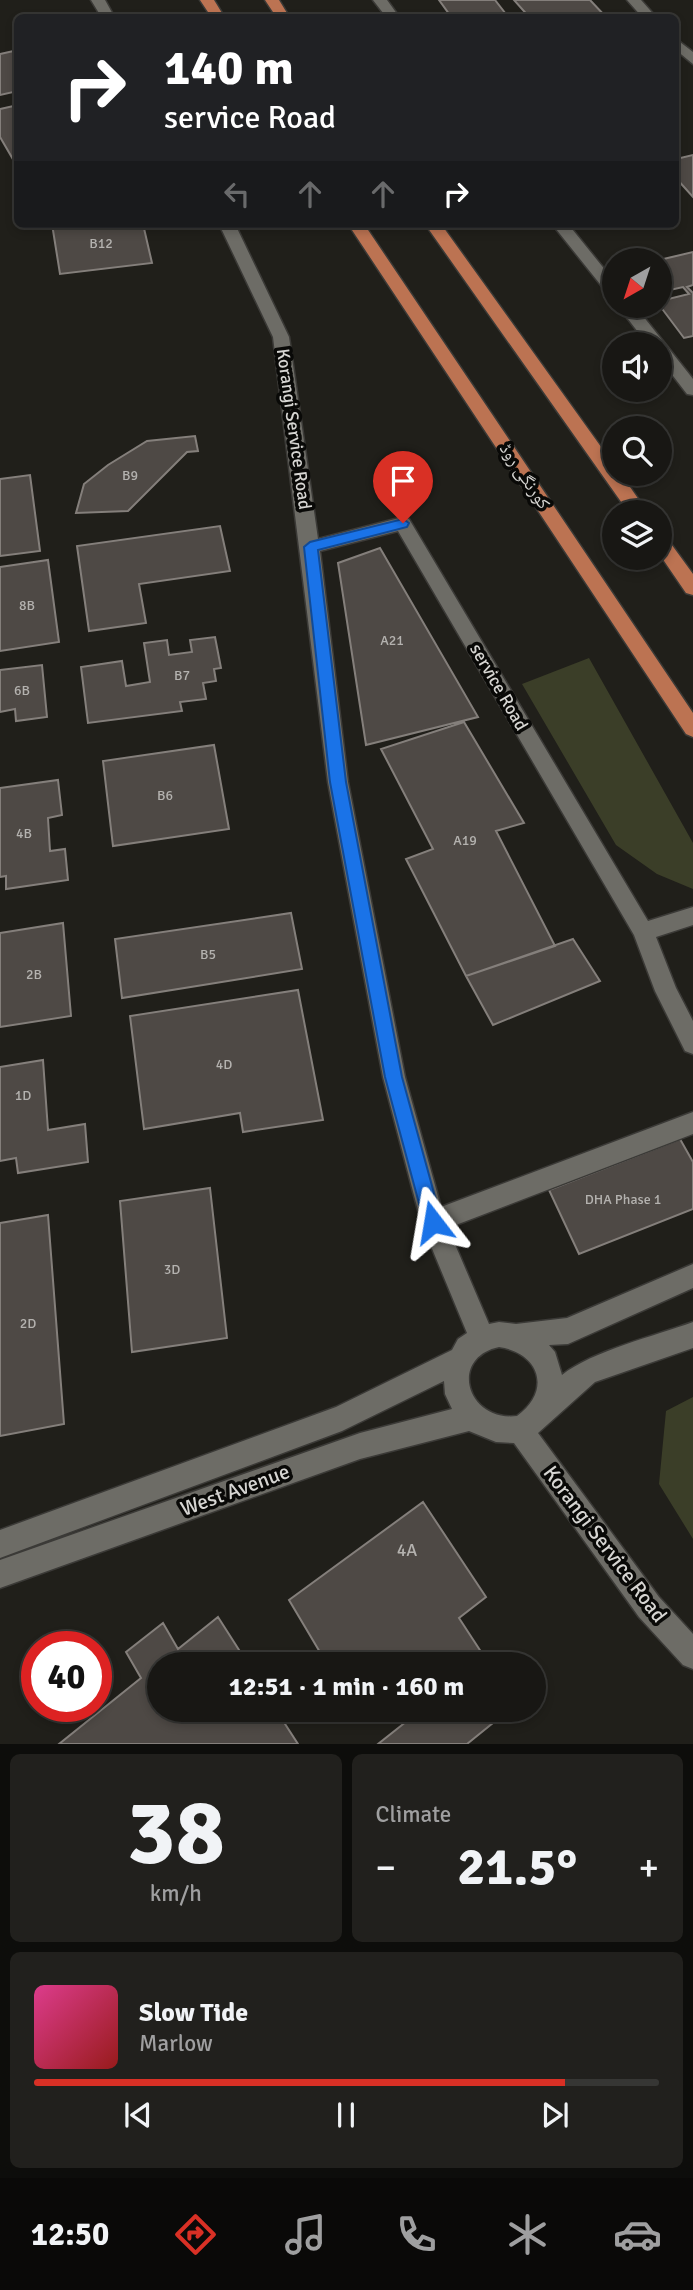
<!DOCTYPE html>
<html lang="en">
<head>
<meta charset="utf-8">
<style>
  body { margin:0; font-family:Signika,"Noto Naskh Arabic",sans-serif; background:#21201d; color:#f1f3f6; height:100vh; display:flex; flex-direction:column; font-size:26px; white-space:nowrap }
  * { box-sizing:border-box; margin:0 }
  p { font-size:23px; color:#9f9fa0 }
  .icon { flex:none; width:38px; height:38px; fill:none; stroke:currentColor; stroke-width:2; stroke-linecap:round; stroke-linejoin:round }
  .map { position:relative; height:1744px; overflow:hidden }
  .panel { display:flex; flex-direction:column; gap:10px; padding:10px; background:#0d0d0b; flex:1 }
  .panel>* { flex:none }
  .top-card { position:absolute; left:14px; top:14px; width:665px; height:214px; border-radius:10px; box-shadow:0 4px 10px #0003,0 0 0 2px #363634; background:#202124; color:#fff; overflow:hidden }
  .needle { width:46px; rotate:219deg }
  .fabs { position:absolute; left:602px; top:248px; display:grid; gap:14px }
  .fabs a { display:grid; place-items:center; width:70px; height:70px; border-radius:50%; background:#181714; box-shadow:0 4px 10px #0003,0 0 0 2px #363634; font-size:35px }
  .speed { position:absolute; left:21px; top:1631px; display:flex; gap:14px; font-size:35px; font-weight:700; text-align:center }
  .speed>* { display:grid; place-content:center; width:91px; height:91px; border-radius:50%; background:#181714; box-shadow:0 4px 10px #0003,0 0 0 2px #363634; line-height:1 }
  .speed .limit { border:10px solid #d22; background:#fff; color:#111 }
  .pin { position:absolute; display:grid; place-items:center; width:60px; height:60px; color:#fff; margin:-72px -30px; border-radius:50% 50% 50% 0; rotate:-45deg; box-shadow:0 0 7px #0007 }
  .pin .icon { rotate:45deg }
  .me { position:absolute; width:77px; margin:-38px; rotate:346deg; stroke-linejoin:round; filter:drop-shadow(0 0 5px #0008) }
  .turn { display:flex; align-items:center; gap:24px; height:147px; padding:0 35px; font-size:32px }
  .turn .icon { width:91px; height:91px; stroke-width:2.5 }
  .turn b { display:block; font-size:49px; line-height:60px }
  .lanes { display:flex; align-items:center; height:66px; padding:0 35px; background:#0003; justify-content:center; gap:35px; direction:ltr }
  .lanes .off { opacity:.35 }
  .big { font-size:52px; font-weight:800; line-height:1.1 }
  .panel .widget { flex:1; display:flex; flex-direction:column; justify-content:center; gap:10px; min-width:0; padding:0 24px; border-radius:10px; background:#21201d }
  .panel .dial { align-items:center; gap:0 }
  .dial b { font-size:91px; line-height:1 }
  .song { display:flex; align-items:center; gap:21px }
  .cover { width:84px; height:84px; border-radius:10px; background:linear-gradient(135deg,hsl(330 70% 55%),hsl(0 70% 35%)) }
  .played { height:7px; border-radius:4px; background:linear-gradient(90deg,#d93025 85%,#363634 85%) }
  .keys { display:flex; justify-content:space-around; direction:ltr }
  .heat { display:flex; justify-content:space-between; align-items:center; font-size:38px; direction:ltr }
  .panel .tiles { flex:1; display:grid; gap:10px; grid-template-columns:1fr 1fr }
  .widget:last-child { grid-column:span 2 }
  .trip { position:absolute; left:147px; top:1652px; width:399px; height:70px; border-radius:35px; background:#181714; box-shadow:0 4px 10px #0003,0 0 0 2px #363634; font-weight:800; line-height:70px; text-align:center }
  .menu { display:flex; height:112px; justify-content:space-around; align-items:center; background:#0a0908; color:#9f9fa0 }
  .menu .icon { width:49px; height:49px }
  .menu .active { color:#d93025 }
  .menu b { font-size:32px; color:#f1f3f6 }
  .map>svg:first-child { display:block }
  .green { fill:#3b3e28 }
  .building { fill:#4e4945; stroke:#847f7b; stroke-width:2 }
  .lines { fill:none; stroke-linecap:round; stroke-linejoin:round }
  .minor-casing { stroke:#3b3a37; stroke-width:3 }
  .major-casing { stroke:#3b3a37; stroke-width:3 }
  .minor { fill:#6d6c66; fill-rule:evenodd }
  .major { fill:#bc7352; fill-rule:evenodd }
  .route { fill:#1a73e8; stroke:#114b97; stroke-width:2 }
  .labels { text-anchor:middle; stroke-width:7; stroke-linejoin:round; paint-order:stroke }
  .number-label { font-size:14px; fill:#b4b2af }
  .street-label { font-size:18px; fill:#d6d5d2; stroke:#090907 }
  .near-number-label { font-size:18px; fill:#b4b2af }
  .near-street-label { font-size:21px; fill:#d6d5d2; stroke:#090907 }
</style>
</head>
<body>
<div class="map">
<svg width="693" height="1744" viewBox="0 0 693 1744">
  <rect width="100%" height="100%" fill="#201f1a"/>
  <path class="green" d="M589,658L693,843V889L657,874L616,845L522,684Z
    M693,1397V1539L659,1484L666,1411Z"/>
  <path class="building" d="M439,0H495L509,18H452Z
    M514,0H590L607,18H530Z
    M18,50V98L13,92L0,95V54Z
    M18,105V160L14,161L0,137V109Z
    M693,155V197L676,178V159Z
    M52,224H143L152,263L60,274Z
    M693,252V285L687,287L693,293V336L684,338L660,306V301L689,294L683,287L661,292L660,261H655Z
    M195,436L198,451L187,452L128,511L76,513L84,484L108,465L147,441Z
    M30,475L40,551L0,556V479Z
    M220,526L230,571L139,584L146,623L89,631L77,546Z
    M380,548L478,717L366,745L338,563Z
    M48,560L59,642L0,651V567Z
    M215,637L221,668L214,669L216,681L203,683L206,699L180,702L182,711L88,723L81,667L122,661L126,686L150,682L144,643L167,640L169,655L192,652L190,640Z
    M42,665L47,717L16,721L15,709L0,712V670Z
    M464,722L524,823L496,831L555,946L466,976L406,859L433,849L381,749Z
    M214,745L229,829L113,846L103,761Z
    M58,780L62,815L48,818L50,851L65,849L68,880L6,889V876L0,877V788Z
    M291,913L302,969L122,998L115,939Z
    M63,923L71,1016L0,1027V933Z
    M573,939L600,981L493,1025L466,976Z
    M298,990L323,1120L243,1132L240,1113L144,1129L130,1016Z
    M43,1060L48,1130L85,1124L88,1162L18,1173L16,1158L0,1161V1067Z
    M680,1139L693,1162V1209L579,1254L549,1190Z
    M210,1188L227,1338L132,1352L120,1201Z
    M48,1215L64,1424L0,1436V1223Z
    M423,1502L486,1597L459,1618L489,1664H327L289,1600Z
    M218,1617L248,1664H159V1710H276L298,1744H59L141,1678L126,1652L163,1623L178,1649Z
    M400,1710H509L467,1744H378L407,1721Z"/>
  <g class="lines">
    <g class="minor-casing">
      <path id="minor" d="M91,0H105L115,18H102Z
        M373,0H387L400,18H387Z
        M627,0H641L657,18H643Z
        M676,39L693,52V64L676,50Z
        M219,224H235L289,337L318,539L403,517L409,519L648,921L693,907V925L656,937L676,988L693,1021V1054L685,1051L655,991L634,935L398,531L320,551L348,782L405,1077L441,1207L693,1112V1134L448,1228L489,1324L499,1322L516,1324L567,1318L693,1264V1288L568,1344L549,1345L555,1352L562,1375C592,1351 655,1336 693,1322V1348L595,1382L538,1433L659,1597L693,1634V1669L683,1665L639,1617L514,1443L496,1442L469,1431L360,1459L0,1588V1560L360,1433L452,1409L445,1394L444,1381L342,1431L0,1558V1530L336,1407L452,1350L458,1339L467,1333L421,1222L383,1077L328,782L273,337ZM499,1347C540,1353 552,1391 517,1416C467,1422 448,1358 499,1347Z
        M552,224H568L614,281V296L608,294Z
        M618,306H635L693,379V395L687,394L660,359V345H648Z"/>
    </g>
    <g class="major-casing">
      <path id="major" d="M200,0H214L225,18H212Z
        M265,0H279L290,18H277Z
        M348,224H364L693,713V737L686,734Z
        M425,224H441L614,465V474H621L648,513H629Z
        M660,536L666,537L693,574V595L686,593L660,555Z"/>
    </g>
    <use href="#minor" class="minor"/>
    <use href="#major" class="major"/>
  </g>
  <path class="route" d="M403,519L409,523L407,527L318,550L346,782L402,1077L442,1222L439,1228L433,1231L426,1228L424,1222L385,1077L330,782L304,547L310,542Z"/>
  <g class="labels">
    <g class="number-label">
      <text x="101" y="248">B12</text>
      <text x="130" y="480">B9</text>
      <text x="27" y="610">8B</text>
      <text x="392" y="645">A21</text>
      <text x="182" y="680">B7</text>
      <text x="22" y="695">6B</text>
      <text x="165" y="800">B6</text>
      <text x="24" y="838">4B</text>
      <text x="465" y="845">A19</text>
      <text x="208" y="959">B5</text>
      <text x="34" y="979">2B</text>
      <text x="224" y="1069">4D</text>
      <text x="23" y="1100">1D</text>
      <text x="623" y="1204">DHA Phase 1</text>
      <text x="172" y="1274">3D</text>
      <text x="28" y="1328">2D</text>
    </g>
    <g class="street-label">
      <text transform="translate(294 429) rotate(82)" y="6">Korangi Service Road</text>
      <text transform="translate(525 476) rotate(56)" y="6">کورنگی روڈ</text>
      <text transform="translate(499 687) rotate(60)" y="6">service Road</text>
    </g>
    <g class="near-number-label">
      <text x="407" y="1556">4A</text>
    </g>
    <g class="near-street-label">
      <text transform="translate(235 1490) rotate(-20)" y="7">West Avenue</text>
      <text transform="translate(605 1544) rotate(53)" y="7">Korangi Service Road</text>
    </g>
  </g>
</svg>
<div class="fabs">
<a><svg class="needle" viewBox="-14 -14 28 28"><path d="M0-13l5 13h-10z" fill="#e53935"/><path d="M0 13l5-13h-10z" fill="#9f9fa0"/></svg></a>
<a><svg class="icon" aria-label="sound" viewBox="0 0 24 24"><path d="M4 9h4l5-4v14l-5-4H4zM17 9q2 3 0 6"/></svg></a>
<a><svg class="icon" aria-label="search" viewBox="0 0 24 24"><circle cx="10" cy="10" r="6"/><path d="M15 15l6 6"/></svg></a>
<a><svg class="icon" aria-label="layers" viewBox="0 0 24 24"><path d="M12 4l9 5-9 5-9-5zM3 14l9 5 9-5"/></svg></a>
</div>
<div class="speed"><div class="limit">40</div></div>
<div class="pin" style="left:403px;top:523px;background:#d93025"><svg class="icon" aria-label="arrive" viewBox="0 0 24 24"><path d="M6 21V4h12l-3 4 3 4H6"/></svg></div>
<svg class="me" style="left:433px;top:1222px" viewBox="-20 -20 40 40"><path d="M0-17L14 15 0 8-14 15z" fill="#1a73e8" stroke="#fff" stroke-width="4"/></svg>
<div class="trip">12:51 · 1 min · 160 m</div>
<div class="top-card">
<div class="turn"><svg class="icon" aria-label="right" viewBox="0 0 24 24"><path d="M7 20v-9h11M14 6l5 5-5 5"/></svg><div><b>140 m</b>service Road</div></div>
<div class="lanes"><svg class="icon off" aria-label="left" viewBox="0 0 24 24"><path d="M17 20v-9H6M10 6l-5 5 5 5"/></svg><svg class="icon off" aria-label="ahead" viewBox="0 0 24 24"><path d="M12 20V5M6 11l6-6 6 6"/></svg><svg class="icon off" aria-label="ahead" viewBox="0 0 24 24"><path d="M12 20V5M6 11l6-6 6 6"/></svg><svg class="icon" aria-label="right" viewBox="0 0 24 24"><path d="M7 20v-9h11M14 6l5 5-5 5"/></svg></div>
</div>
</div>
<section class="panel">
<div class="tiles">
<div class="widget dial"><b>38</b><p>km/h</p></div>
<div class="widget"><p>Climate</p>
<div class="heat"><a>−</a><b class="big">21.5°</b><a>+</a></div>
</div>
<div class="widget">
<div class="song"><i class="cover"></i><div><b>Slow Tide</b><p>Marlow</p></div></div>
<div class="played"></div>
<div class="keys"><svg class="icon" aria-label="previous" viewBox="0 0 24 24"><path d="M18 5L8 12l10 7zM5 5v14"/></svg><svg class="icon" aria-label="pause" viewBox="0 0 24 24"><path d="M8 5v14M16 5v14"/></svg><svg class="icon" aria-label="next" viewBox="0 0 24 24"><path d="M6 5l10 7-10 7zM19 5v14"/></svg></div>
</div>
</div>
</section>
<nav class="menu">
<b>12:50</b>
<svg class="icon active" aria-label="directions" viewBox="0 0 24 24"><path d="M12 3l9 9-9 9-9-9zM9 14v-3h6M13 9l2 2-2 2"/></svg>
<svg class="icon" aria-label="music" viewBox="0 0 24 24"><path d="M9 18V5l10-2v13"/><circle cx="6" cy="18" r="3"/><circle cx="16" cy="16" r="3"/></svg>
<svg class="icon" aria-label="phone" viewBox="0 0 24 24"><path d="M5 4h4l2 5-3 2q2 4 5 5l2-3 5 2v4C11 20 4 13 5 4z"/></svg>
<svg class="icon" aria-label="climate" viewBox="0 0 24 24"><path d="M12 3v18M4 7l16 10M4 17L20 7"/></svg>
<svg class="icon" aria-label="car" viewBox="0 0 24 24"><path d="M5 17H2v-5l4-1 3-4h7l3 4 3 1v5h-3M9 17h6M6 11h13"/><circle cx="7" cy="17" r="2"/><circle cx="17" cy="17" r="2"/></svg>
</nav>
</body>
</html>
